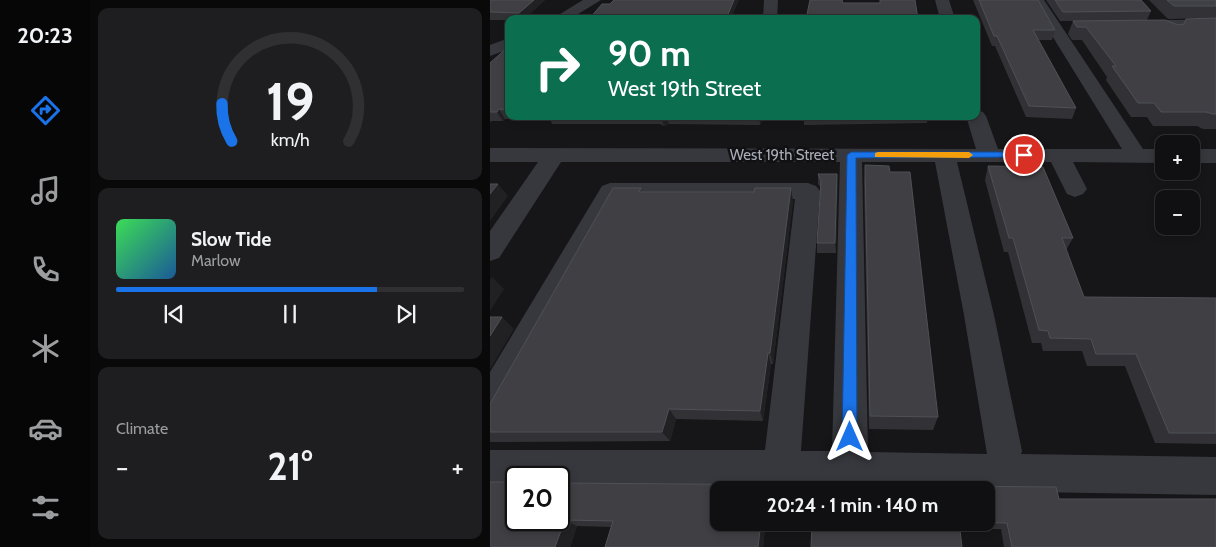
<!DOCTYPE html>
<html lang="en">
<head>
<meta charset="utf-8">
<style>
  body { margin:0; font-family:Cabin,sans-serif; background:#1e1e20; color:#f1f3f6; height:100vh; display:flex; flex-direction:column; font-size:19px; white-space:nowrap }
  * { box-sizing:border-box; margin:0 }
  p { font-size:16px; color:#9c9d9f }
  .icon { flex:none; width:28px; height:28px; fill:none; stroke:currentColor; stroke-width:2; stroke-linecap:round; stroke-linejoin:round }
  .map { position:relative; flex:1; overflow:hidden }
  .panel { display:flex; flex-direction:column; gap:8px; padding:8px; background:#09090a; width:400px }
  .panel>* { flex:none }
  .hud { position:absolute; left:15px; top:15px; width:475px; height:105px; border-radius:10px; box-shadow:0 2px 8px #0003,0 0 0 1px #303032; background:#0b6e4f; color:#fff; overflow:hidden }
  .buttons { position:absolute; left:665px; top:135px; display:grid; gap:10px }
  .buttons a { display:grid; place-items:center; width:45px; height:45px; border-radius:10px; background:#101012; box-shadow:0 2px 8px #0003,0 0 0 1px #303032; font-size:25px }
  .speed { position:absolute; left:15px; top:466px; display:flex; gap:10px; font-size:25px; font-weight:700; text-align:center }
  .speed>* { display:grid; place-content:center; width:65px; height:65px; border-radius:50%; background:#101012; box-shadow:0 2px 8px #0003,0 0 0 1px #303032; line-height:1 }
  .speed .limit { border:2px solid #111; border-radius:8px; background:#fff; color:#111 }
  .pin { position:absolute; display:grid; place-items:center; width:42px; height:42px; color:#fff; margin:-21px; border:2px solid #fff; border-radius:50%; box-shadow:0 1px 5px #0007 }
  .me { position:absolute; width:55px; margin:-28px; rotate:0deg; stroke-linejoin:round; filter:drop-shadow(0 0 4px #0008) }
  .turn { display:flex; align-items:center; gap:18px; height:105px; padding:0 20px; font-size:22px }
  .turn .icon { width:65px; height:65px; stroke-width:2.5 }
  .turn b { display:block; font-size:35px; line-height:42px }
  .big { font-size:38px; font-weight:700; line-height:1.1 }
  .panel .widget { flex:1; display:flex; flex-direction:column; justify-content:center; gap:8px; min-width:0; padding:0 18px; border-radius:10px; background:#1e1e20 }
  .panel .dial { align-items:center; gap:0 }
  .dial svg { height:130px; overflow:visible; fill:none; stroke:#303032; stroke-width:7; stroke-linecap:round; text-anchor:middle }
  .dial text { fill:#f1f3f6; stroke:none }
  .song { display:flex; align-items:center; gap:15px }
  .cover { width:60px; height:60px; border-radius:8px; background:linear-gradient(135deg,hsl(130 70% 55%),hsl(210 70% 35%)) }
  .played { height:5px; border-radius:2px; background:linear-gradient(90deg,#1a73e8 75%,#303032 75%) }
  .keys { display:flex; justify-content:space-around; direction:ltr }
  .heat { display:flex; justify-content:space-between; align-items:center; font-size:28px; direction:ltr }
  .trip { position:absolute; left:220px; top:481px; width:285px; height:50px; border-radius:10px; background:#101012; box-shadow:0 2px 8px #0003,0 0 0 1px #303032; font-weight:700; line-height:50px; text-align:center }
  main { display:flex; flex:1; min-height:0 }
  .menu { display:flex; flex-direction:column; width:90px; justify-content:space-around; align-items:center; background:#060607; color:#9c9d9f }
  .menu .icon { width:35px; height:35px }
  .menu .active { color:#1a73e8 }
  .menu b { font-size:22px; color:#f1f3f6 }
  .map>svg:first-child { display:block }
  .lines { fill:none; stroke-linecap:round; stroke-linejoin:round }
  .minor { fill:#37383d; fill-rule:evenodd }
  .wall { fill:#323236; fill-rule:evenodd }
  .shaded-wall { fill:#212124 }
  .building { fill:#3f3f44; stroke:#4f5156 }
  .route { fill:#1a73e8; stroke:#114b97 }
  .slow { fill:#f59e0b }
  .labels { text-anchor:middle; stroke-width:5; stroke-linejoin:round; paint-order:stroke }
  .far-street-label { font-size:15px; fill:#a8adb8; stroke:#111113 }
</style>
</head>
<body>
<main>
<nav class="menu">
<b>20:23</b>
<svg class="icon active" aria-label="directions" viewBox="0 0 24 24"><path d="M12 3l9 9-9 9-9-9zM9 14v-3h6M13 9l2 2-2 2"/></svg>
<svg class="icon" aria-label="music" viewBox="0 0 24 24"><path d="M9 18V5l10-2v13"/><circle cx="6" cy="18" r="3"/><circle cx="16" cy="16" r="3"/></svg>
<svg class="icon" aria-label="phone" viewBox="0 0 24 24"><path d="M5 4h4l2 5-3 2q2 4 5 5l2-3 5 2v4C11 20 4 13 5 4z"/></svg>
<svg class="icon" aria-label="climate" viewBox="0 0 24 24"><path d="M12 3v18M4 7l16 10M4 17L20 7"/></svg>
<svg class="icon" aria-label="car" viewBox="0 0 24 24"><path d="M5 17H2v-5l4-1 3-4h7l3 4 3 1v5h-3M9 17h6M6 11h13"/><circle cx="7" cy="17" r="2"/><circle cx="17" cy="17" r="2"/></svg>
<svg class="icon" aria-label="filters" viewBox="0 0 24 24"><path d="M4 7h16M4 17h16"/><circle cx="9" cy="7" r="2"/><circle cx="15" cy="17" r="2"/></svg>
</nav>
<section class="panel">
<div class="widget dial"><svg viewBox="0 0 100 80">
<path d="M14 69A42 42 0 1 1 86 69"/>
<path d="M14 69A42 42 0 0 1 8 46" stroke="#1a73e8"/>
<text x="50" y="56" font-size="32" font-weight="700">19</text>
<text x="50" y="72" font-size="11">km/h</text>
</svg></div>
<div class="widget">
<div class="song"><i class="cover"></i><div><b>Slow Tide</b><p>Marlow</p></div></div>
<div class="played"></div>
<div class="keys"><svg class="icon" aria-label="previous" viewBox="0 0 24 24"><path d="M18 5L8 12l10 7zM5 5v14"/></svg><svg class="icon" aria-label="pause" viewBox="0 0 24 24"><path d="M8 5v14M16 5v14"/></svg><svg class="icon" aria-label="next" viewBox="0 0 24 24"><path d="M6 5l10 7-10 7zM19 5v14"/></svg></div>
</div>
<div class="widget"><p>Climate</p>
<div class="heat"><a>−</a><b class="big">21°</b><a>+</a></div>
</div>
</section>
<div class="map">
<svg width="726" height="547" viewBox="0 0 726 547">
  <rect width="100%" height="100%" fill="#161618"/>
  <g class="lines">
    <path class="minor" d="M93,0H111L80,19H62Z
      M274,0H288L287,19H273Z
      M445,0H459L465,19H450Z
      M540,0H554L653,149H674V163L583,162L597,189L593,194L585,197L577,194L561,162H467L504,315L532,451L531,454L726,457V495L242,487H69V478H26V487L0,488V450H275L305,199H128L12,414L0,419V372L112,186L120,183H318L326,186L330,191L311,451H342L350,162H71L9,258L0,261V231L48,162H0V148L486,149L476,116H486V110L493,112L496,116L508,149H632ZM372,162H445L474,315L497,454L378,452Z
      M648,20H726V30L643,28L640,25L643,22Z
      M19,38V49L0,56V45Z
      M701,149H726V163H701Z"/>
  </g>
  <path class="wall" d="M0,0H55L34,19H19V20H0Z
    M483,0H548L565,30L562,40H548L586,108L582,119L536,117L505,46H502Z
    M556,0H651L661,11L657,20L688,25L694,24L696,19L726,18V129H713L707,126H663L657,117H641L616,80L617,77L592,40H582L578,34L583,21H570Z
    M659,0H726V18L678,19Z
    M19,46V116H275L270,125L179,124L174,126L170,124H62L60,119H15L13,121H1L0,123V63Z
    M314,116H438L437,123L314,125Z
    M375,165L400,172L448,417L443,430L379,429L374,182Z
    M498,166L583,238L576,250L594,297L726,298V444L665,443L635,366H597L592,351H553L551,343H542L518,252H514L495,180Z
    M328,174H347L346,253H327V243L331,188L328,184Z
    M151,188L152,192L303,201L283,364H281L273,421L186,419L180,441L0,442V404Z
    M0,482H26V520H69V483L566,487L569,499H726V547H514L511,529H469L472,547H321L322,527L275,528L273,547H115L121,527L87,526L80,547H0ZM229,490H496V522H229Z"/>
  <path class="shaded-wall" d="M44,0H55L34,19H32L29,13Z
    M244,0H249L241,19H236Z
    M9,109L15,119L13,121L7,112Z
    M172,116H176L179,124L174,126L171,117Z
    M269,116H275L270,125Z
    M347,174L348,184L346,253L345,243Z
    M8,184L18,196L0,221V194Z
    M301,188L303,201L283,364L280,353Z
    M2,277L14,289L0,311V280Z
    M12,317L24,329L0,369V336Z
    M278,353L281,364L273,421L270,411Z
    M179,409L186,419L180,441L172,432Z
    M75,520L87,526L80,547H65Z
    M271,522H272L275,528L273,547H268Z"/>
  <path class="building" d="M0,0H44L29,13L0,12Z
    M124,0H244L236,19H99L112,4H120Z
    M320,0H352L353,3H390V0H425L428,19H316Z
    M489,0H548L565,30H543L586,108L539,106L507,36H504Z
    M565,0H651L661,11L573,12Z
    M677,0H726V6H684Z
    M726,18V114H723L716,112H671L664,103H648L622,66H626L596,27H587L583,21L675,20L688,25L694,24L696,19Z
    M19,46V110L9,109L7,112H0V63Z
    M375,165L399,166L400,172H420L448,417L380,416Z
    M498,166L553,167L583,238H572L594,297L726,298V433H679L646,354H606L601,339L560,338L558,331L549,330L523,238H519Z
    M328,174H347L345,243H327L331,181Z
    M0,184H8L0,194Z
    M123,188H151L149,192H264L265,188H301L280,353H278L270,411L179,409L172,432H0V404Z
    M0,317H12L0,336Z
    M0,482H26V520H69V483L566,487L569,499H726V547H522L517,523L474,522H496V490H229V522H271L268,547H115L123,521L75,520L65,547H0Z
    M322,522H469L472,547H321Z"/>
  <path class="route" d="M534,152L538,155L537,157L366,158L367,437L365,442L360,444L354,442L352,437L357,155L361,152Z"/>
  <path class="slow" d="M388,152H479L483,155L479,158L385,157V153Z"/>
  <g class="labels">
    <g class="far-street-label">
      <text x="292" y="160">West 19th Street</text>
    </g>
  </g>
</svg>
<div class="buttons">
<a>+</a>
<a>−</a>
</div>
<div class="speed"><div class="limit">20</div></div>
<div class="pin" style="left:534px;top:155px;background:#d93025"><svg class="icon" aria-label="arrive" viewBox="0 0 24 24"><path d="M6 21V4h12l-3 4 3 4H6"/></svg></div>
<svg class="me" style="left:360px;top:437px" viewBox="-20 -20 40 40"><path d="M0-17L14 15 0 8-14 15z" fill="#1a73e8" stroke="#fff" stroke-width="4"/></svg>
<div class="trip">20:24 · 1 min · 140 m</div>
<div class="hud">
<div class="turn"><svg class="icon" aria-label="right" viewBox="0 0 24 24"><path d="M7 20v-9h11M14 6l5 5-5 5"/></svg><div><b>90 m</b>West 19th Street</div></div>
</div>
</div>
</main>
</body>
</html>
